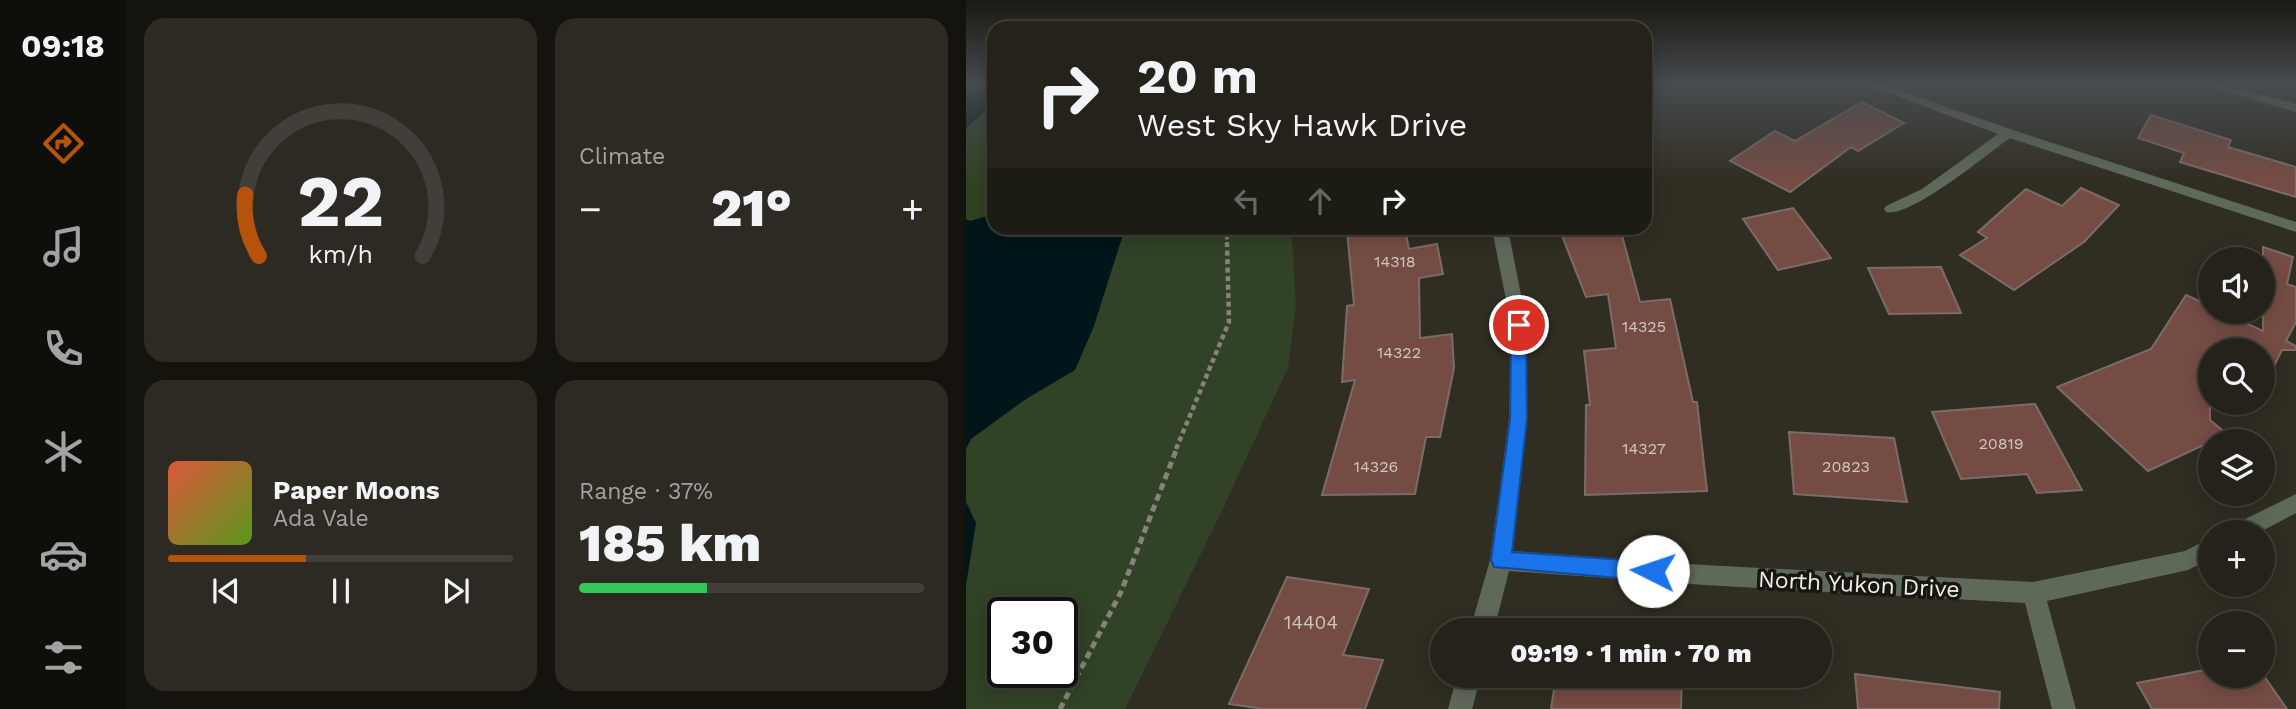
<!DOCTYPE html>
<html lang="en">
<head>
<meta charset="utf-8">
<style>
  body { margin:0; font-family:"Work Sans",sans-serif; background:#2c2a23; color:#f1f3f6; height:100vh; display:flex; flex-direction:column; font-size:26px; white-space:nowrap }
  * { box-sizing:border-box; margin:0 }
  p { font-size:23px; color:#a3a4a2 }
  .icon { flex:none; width:38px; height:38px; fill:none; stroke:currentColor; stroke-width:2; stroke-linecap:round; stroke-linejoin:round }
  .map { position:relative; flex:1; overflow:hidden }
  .panel { display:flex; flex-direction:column; gap:18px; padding:18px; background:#14130e; width:840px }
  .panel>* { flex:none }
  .top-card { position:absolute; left:21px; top:21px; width:665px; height:214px; border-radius:21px; box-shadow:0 4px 18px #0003,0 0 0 2px #413f39; background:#24221a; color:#f1f3f6; overflow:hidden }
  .fabs { position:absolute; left:1232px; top:247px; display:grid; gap:14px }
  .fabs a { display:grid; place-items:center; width:77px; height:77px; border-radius:50%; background:#24221a; box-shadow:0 4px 18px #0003,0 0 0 2px #413f39; font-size:35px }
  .speed { position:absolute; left:21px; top:597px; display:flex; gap:14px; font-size:35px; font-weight:700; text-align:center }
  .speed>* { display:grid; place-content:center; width:91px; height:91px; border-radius:50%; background:#24221a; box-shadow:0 4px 18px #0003,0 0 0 2px #413f39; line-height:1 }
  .speed .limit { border:4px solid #111; border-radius:10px; background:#fff; color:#111 }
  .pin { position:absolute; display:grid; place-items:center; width:60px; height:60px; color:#fff; margin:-30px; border:4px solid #fff; border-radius:50%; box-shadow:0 2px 7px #0007 }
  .me { position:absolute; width:77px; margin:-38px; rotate:274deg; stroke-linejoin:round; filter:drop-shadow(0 0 5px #0008) }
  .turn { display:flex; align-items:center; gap:24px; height:147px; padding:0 35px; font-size:32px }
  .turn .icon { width:91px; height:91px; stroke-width:2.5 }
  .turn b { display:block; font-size:49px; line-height:60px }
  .lanes { display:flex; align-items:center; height:66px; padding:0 35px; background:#0003; justify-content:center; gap:35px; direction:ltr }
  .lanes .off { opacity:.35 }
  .big { font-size:52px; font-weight:800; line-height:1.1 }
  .panel .card { flex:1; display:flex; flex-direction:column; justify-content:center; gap:10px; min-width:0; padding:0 24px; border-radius:21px; background:#2c2a23 }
  .panel .dial { align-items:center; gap:0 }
  .dial svg { height:182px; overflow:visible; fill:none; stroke:#413f39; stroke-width:7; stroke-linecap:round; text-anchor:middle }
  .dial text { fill:#f1f3f6; stroke:none }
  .song { display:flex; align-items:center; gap:21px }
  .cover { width:84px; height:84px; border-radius:10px; background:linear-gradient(135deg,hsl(10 70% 55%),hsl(90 70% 35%)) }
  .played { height:7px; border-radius:4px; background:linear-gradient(90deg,#b45309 40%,#413f39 40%) }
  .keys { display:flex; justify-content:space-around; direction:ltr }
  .heat { display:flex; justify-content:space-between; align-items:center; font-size:38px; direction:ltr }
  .charge { height:10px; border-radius:5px; background:linear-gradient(90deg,#34c759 37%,#413f39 0) }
  .panel .tiles { flex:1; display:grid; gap:18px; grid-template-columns:repeat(2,1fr) }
  .trip { position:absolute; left:464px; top:618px; width:402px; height:70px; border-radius:35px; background:#24221a; box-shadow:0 4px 18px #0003,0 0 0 2px #413f39; font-weight:800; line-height:70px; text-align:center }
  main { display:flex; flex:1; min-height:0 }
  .tabs { display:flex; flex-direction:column; width:126px; justify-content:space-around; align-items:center; background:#0e0e0a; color:#a3a4a2 }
  .tabs .icon { width:49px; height:49px }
  .tabs .current { color:#b45309 }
  .tabs b { font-size:32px; color:#f1f3f6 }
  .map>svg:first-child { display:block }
  .green { fill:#314226; fill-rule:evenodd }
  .water { fill:#00161a }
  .building { fill:#754c44; stroke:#7b6c69; stroke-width:2 }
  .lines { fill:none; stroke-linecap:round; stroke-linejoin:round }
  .path-far2 { stroke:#86837a; stroke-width:3.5; stroke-dasharray:4.5 2.5; stroke-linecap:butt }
  .path-far1 { stroke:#86837a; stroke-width:4.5; stroke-dasharray:5 3.5; stroke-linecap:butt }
  .path { stroke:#86837a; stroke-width:5; stroke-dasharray:7 4.5; stroke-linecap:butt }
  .minor { fill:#5f695a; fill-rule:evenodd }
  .route { fill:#1a73e8; stroke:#114b97; stroke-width:2 }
  .labels { text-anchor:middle; stroke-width:7; stroke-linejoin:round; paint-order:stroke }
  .number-label { font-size:16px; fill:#d1c6be }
  .near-number-label { font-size:19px; fill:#d1c6be }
  .near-street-label { font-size:23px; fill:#f0eee7; stroke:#171611 }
</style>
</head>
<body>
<main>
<nav class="tabs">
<b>09:18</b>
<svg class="icon current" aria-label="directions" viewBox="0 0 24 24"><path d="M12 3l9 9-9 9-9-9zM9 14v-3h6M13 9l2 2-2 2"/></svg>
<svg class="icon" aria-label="music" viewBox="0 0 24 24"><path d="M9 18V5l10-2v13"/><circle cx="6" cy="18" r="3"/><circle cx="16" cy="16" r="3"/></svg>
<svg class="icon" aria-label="phone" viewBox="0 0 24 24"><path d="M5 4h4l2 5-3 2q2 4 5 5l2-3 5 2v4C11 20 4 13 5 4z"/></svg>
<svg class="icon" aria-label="climate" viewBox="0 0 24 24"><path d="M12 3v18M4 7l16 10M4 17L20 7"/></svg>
<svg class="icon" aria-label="car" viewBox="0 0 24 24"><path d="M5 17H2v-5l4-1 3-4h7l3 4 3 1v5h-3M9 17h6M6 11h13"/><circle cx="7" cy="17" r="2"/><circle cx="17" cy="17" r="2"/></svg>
<svg class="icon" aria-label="filters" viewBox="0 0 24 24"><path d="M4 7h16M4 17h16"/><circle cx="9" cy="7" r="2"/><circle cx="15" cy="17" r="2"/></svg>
</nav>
<section class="panel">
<div class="tiles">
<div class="card dial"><svg viewBox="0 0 100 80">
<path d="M14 69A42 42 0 1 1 86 69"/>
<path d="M14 69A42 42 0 0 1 8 42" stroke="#b45309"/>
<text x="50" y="56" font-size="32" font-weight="700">22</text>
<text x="50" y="72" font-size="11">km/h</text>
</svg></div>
<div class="card"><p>Climate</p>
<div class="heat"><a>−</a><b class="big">21°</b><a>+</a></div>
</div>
<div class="card">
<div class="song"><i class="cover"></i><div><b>Paper Moons</b><p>Ada Vale</p></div></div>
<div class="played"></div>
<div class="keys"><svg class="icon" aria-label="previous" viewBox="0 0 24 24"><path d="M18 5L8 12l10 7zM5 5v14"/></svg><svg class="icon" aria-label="pause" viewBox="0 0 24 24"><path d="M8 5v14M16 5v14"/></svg><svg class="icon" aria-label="next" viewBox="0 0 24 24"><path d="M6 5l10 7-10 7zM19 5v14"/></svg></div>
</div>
<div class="card"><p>Range · 37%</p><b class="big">185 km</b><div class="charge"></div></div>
</div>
</section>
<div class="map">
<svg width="1330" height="709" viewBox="0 0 1330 709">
  <rect width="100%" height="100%" fill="#302d22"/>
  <path class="green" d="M0,84H28V228H323L326,238L330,306L322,368L253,517L159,709H0ZM37,612H96V672H37Z"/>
  <path class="water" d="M7,89L27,91L28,103L0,128V90Z
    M28,214V228H159L128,326L109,370L60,399L5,439L0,449V219L4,221Z
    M0,502L10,523L0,585Z"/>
  <path class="building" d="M896,102L938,123L892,151L885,147L824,192L764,161L809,131L829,141Z
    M1185,115L1265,140L1262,147L1330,167V197L1214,162L1218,153L1172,138Z
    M1115,188L1153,205L1118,242L1048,290L994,255L1021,238L1012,232L1060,189L1096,206Z
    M827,208L865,258L812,270L777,219Z
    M399,228H439L443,249L471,244L477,274L453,278L454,338L486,334L488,368L474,437H460L449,494L356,495L389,380L376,382L381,306L388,305L381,231Z
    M593,228H654L674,302L704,299L727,402H731L741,491L619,495L620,405H624L618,351L650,348L642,294L620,297Z
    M1297,247L1327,257L1321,284L1330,287V322L1320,341L1330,346V350H1316L1297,388V350H1244V420L1261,434L1182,471L1091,387L1185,349L1220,295L1244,306V312H1255L1297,331Z
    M975,267L995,313L923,314L902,268Z
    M1069,404L1116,490L1071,493L1061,474L995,479L966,412Z
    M823,432L928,438L941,502L828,494Z
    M321,577L403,589L377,655L417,660L399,709H298L263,704Z
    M1244,669V676H1298L1321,709H1186L1171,683Z
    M889,674L1034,692L1033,709H892Z
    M590,676H716L715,709H585Z"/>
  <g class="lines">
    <path class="path-far2" d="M261,228V245"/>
    <path class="path-far1" d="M210,449L263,322L261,243"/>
    <path class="path" d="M94,709L155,592L211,448"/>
    <path class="minor" d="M899,84H915L1047,130L1330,222V232L1044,138C1021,154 945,218 920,212L918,209L920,206L956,189L1032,134Z
      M1234,84H1253L1330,104V112Z
      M524,228H538L544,239L561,325V419L547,551L738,565L1067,582L1219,551L1244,538V559L1222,570L1081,601L1110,709H1086L1059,603L738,585L543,571L528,630H504L524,560L543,419L545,325L528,239Z
      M1330,494V513L1294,532H1263L1267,525Z
      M491,676H515L506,709H482Z"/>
  </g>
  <linearGradient id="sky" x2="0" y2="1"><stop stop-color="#1a1913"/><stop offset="0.46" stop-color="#484c4f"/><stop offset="1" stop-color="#484c4f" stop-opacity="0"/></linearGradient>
  <rect width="1330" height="183" fill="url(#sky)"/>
  <path class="route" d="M553,319L560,325L561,419L546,552L687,562L694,565L697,571L694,578L687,581L528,567L525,560L544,419L545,325Z"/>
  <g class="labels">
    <g class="number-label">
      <text x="429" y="267">14318</text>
      <text x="678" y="332">14325</text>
      <text x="433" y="358">14322</text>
      <text x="1035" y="449">20819</text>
      <text x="678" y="454">14327</text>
      <text x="410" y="472">14326</text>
      <text x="880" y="472">20823</text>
    </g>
    <g class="near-number-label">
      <text x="345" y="629">14404</text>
    </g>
    <g class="near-street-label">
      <text transform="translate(893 584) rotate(3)" y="8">North Yukon Drive</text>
    </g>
  </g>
</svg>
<div class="fabs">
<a><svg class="icon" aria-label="sound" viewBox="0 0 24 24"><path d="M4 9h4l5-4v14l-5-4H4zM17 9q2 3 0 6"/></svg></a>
<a><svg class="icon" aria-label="search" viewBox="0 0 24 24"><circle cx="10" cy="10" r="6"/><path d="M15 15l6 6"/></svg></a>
<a><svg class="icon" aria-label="layers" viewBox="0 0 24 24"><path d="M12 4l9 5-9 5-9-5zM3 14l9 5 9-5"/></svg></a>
<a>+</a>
<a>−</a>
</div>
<div class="speed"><div class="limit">30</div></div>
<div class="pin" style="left:553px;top:325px;background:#d93025"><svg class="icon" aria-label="arrive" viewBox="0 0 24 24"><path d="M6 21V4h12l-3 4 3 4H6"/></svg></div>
<svg class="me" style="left:687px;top:571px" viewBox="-20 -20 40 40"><circle r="19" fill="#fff"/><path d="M0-13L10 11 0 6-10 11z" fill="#1a73e8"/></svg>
<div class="trip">09:19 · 1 min · 70 m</div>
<div class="top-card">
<div class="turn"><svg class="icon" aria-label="right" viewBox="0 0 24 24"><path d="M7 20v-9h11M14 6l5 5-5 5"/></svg><div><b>20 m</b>West Sky Hawk Drive</div></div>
<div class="lanes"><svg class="icon off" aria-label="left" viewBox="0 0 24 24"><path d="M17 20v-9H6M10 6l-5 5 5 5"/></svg><svg class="icon off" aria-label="ahead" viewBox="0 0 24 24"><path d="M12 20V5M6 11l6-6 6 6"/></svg><svg class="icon" aria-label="right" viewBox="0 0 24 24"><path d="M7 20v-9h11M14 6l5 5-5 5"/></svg></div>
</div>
</div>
</main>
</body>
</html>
